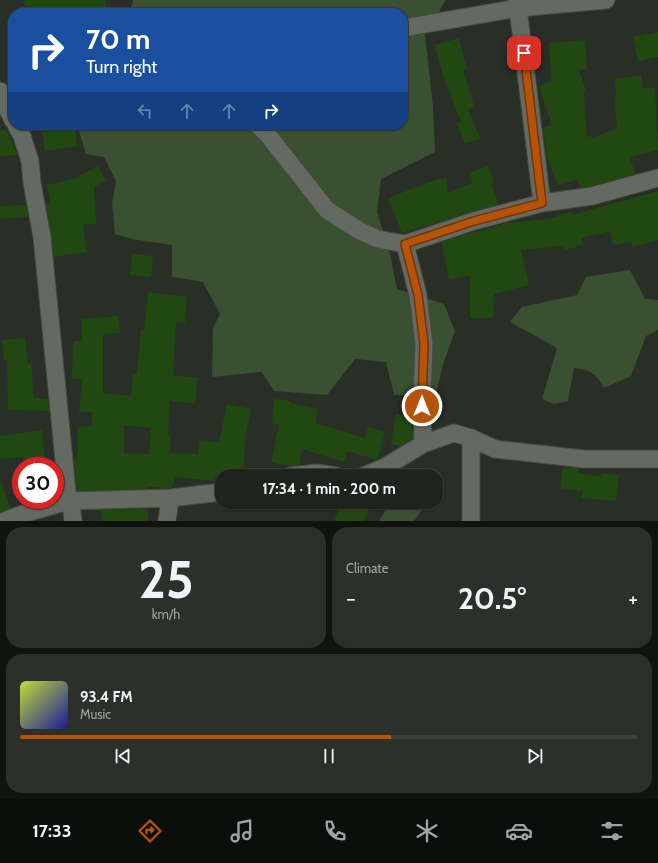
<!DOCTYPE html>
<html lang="en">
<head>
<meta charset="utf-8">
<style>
  body { margin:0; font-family:Cabin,sans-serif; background:#2c2f2a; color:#f1f3f6; height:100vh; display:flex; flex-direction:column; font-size:15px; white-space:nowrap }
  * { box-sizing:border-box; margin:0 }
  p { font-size:13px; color:#a1a4a4 }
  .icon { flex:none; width:22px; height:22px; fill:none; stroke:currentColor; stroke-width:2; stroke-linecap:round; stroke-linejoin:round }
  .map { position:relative; height:521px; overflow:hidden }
  .side { display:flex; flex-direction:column; gap:6px; padding:6px; background:#111310; flex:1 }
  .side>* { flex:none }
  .hud { position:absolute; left:8px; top:8px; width:400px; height:122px; border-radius:16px; box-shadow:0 1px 3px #0004,0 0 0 1px #3c3f3b; background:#1a4fa0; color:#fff; overflow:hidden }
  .speed { position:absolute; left:12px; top:457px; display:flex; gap:8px; font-size:20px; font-weight:700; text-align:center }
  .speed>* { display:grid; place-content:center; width:52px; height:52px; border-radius:50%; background:#1f221d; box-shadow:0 1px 3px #0004,0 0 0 1px #3c3f3b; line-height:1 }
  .speed .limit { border:6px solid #d22; background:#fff; color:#111 }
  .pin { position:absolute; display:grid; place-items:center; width:34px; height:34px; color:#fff; margin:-17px; border-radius:8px; box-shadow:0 2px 6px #0006 }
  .me { position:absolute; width:44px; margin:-22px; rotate:0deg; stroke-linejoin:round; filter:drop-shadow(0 0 3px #0008) }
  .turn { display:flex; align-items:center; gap:14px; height:84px; padding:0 12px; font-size:18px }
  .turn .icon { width:52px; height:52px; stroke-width:2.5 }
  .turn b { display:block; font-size:28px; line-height:34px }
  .lanes { display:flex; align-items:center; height:38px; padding:0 12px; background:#0003; justify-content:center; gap:20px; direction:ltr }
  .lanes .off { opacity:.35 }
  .big { font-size:30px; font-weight:800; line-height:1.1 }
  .side .tile { flex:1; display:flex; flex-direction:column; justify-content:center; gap:6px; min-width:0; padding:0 14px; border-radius:16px; background:#2c2f2a }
  .side .dial { align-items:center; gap:0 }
  .dial b { font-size:52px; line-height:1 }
  .song { display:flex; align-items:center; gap:12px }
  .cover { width:48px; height:48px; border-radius:6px; background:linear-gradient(135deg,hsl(70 70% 55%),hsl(240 70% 35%)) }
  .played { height:4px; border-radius:2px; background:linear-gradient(90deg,#b45309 60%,#3c3f3b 60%) }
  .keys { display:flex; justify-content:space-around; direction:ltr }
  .heat { display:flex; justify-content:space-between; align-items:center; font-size:22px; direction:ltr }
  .side .tiles { flex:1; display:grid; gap:6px; grid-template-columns:1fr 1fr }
  .tile:last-child { grid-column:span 2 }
  .trip { position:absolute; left:215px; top:469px; width:228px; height:40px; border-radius:16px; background:#1f221d; box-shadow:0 1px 3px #0004,0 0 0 1px #3c3f3b; font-weight:800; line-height:40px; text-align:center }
  .dock { display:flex; height:64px; justify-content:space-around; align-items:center; background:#0c0e0c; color:#a1a4a4 }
  .dock .icon { width:28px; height:28px }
  .dock .current { color:#b45309 }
  .dock b { font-size:18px; color:#f1f3f6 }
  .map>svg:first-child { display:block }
  .green { fill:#395031 }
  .building { fill:#224811; fill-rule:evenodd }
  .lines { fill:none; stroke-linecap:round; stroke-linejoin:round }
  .street-casing { stroke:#464a44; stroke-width:19 }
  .street { stroke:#646a62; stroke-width:17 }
  .route-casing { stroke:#753606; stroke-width:10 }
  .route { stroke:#b45309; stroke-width:7 }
</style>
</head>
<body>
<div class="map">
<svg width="658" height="521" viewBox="0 0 658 521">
  <rect width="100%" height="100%" fill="#292e27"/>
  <path class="green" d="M133,0H446L425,34L433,106L435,152L381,179L377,212L391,258L397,289L444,304L455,331L443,364L436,395H394L386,362L355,359L327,395L274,391L262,372L212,377L213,328L220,314L203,282L172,277V245L132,239L115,234L112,203L116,181L104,157L86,154L77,125H403V13H130Z
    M630,270L645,299L658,300V330L646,336L631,376L604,388C596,373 590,370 574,368L568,401L554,404L542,399L557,348L510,322L522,307L577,295L586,277Z
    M390,502H418L421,511L414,521H379Z"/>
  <path class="building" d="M25,0H106V13H59L49,11L48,13H28L30,7L24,6Z
    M658,32V57L638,61L633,37Z
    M459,38L467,69L463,70L474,106L468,109L480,138L465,144L457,123L461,122L443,76L435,45Z
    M585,40L587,69H579L586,92L584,93L587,137L591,136L592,138L617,128L614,97H617L614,79L641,75L643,88H655L658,150L629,157L636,174L590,186L580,188L578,179L558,186L547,158L543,128L552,125L539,86L551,81L549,43Z
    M75,128L77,146L45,151L42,132Z
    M0,130H7L18,155L0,156Z
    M98,166L106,181L94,187L96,224H83L87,252L54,257L46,204H51L47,185L73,179Z
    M488,166L494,182L491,184L499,204L402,233L388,198L432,181L446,178L448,193L473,183L469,173Z
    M658,191V240L632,247L631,242L613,245L610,231L581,238L583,245L565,250L564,246L521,250L529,285L494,294L493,318H470V275L449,280L441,242L507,223L548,219L571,212L572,215Z
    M26,205L28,217L0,219V206Z
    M132,254L153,256L151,277L130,275Z
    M148,292L187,297L185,323L176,322L173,375L198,378L195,404L170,401L168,436H171L170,453L198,454L199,440L219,442L227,404L251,409L246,434L243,476H214V481L175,477L172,488H169L148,487V489L77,491L74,459H77L78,427L92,426V412H79L82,379H72L73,341H82L81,319L119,316L120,333L103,334V393L131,396L133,373L137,374L141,329L144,330ZM124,425L151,428L149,454L124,453Z
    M25,338L28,364L31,363L34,398L48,399L49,411L8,410L7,360H4L2,340Z
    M274,399L291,401L290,403L318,409L315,423L365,438L368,427L385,432L377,460L347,451L344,462L302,449L299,465L290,466L271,462L279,425L272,424Z
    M396,414L412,417L413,438L400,446L391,444Z
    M42,430L45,466H23V457L0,459V436Z
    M563,467L579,468L578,473L602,477V473L619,475L616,501L581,498L583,491L560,488Z
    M2,483L10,508L0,512V484Z
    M342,502H372L364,521H334Z
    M148,509V521H102L101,510Z"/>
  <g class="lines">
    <g class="street-casing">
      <path id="street" d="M403,28L518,8L517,0
        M0,91L3,101L13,120
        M16,125L22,136L30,161L32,183L42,237L68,501L72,511L73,521
        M258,125L268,135L327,210L360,231L378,239L405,244L474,221L542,203L592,196L658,178
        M542,203L518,8L606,0
        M405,244L418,295L424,344L422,394L423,444
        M471,438V521
        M290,476L317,473L336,476
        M363,476L385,467L423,444L454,433L471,438L495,449L584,459H658
        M4,521L23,514L68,501L170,498L222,492
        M167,521L170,498"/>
    </g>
    <use href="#street" class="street"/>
  </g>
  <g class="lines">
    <g class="route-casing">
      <path id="route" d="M422,406L424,344L418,295L405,244L474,221L542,203L524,53"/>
    </g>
    <use href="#route" class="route"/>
  </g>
</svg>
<div class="speed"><div class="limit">30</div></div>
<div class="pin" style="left:524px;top:53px;background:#d93025"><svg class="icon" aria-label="arrive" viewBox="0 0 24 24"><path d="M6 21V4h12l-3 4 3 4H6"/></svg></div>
<svg class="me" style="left:422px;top:406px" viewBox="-20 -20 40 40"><circle r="17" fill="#b45309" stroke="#fff" stroke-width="3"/><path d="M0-11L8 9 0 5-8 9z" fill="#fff"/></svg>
<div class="trip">17:34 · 1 min · 200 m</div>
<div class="hud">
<div class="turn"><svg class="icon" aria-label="right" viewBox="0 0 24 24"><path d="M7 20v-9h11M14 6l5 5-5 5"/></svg><div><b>70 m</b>Turn right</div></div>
<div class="lanes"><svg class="icon off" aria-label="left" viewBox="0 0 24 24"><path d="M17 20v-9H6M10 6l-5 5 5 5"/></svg><svg class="icon off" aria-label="ahead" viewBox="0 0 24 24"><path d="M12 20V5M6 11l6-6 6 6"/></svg><svg class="icon off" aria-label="ahead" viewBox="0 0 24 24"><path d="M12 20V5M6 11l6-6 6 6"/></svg><svg class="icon" aria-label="right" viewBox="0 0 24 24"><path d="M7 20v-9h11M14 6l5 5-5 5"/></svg></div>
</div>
</div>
<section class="side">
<div class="tiles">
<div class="tile dial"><b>25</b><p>km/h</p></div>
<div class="tile"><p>Climate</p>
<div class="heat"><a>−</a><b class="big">20.5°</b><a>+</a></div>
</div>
<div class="tile">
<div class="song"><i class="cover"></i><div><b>93.4 FM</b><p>Music</p></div></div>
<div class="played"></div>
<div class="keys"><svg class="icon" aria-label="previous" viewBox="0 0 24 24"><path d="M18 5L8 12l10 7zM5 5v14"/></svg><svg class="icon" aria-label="pause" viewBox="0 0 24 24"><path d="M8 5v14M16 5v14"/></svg><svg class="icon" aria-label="next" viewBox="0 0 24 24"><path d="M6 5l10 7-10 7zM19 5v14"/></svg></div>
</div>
</div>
</section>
<nav class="dock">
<b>17:33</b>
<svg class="icon current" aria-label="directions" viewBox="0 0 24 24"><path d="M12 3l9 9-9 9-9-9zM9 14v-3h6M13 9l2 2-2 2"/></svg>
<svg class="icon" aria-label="music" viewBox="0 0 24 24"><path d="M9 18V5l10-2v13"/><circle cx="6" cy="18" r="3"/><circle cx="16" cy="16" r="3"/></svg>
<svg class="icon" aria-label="phone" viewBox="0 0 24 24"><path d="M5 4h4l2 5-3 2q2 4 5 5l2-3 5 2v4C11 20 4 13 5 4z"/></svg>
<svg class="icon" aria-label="climate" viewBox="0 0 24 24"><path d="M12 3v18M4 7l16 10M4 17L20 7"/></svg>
<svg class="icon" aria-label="car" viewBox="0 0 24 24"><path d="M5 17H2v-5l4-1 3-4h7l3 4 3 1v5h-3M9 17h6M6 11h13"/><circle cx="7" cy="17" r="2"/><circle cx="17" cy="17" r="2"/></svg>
<svg class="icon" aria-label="filters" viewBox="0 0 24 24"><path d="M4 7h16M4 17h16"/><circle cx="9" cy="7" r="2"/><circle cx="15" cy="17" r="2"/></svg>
</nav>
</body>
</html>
